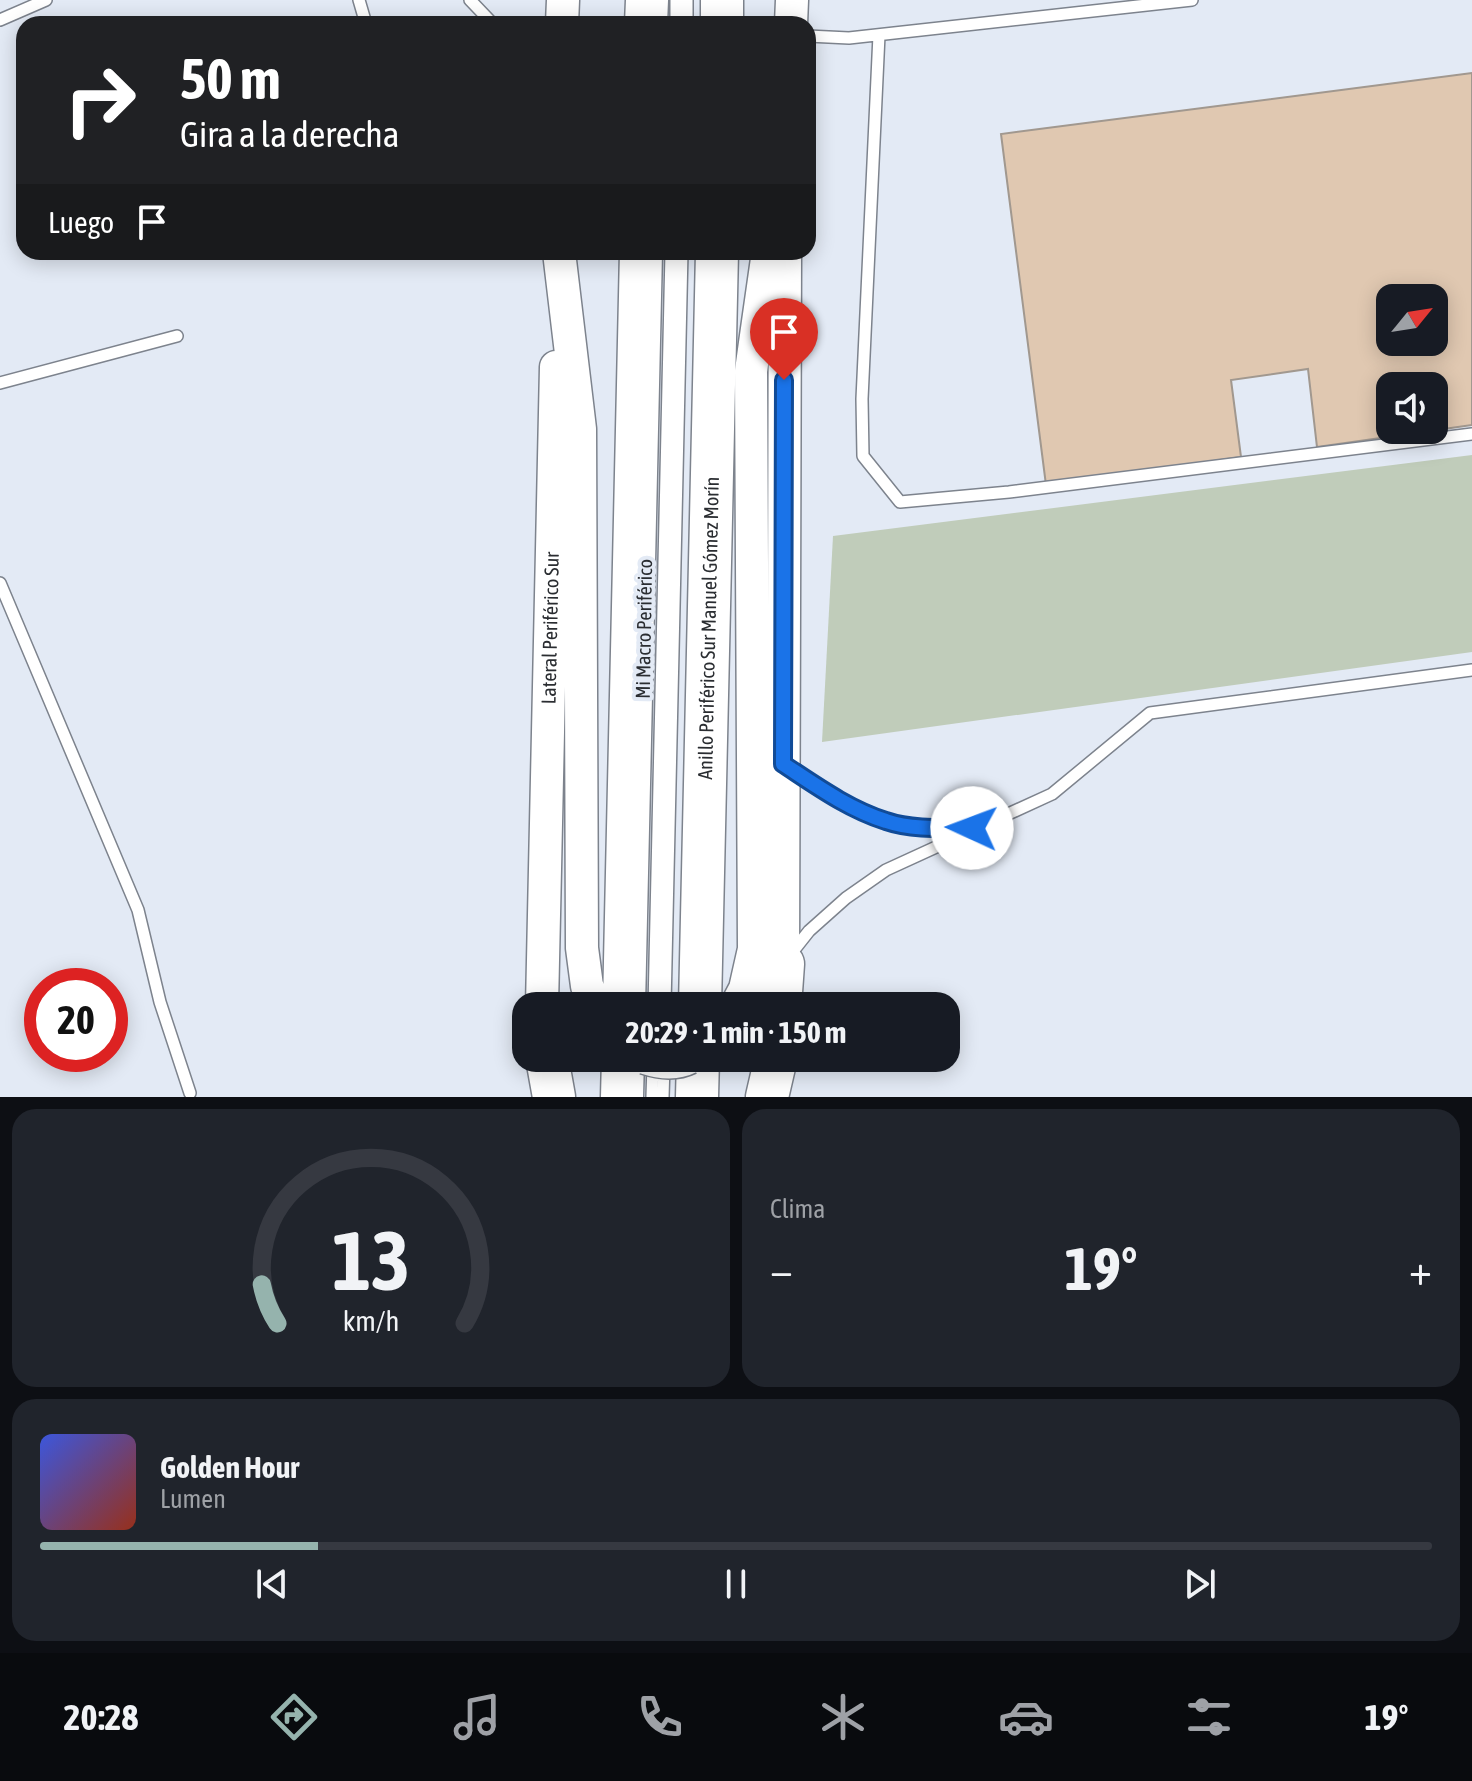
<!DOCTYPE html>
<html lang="es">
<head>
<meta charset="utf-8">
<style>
  body { margin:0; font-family:"Asap Condensed",sans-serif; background:#20242c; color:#f1f3f6; height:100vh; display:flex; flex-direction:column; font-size:30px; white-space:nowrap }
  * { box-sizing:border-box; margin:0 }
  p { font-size:26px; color:#9ea1a6 }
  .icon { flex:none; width:44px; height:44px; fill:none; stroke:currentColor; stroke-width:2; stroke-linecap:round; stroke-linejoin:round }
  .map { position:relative; height:1097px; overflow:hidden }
  .sheet { display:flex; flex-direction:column; gap:12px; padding:12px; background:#0d0f14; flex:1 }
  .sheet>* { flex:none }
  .banner { position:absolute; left:16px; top:16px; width:800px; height:244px; border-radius:24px; box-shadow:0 4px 20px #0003; background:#202124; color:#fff; overflow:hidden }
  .needle { width:52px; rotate:60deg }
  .tools { position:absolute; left:1376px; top:284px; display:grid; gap:16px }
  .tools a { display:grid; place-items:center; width:72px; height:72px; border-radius:16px; background:#171b24; box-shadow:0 4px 20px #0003; font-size:40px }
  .speed { position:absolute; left:24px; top:968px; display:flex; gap:16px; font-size:40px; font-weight:700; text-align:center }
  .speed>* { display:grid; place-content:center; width:104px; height:104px; border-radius:50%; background:#171b24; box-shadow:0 4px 20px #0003; line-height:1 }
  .speed .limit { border:12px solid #d22; background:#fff; color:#111 }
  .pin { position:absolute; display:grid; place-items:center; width:68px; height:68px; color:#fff; margin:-82px -34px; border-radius:50% 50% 50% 0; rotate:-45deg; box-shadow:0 0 8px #0007 }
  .pin .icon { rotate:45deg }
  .me { position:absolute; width:88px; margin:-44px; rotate:272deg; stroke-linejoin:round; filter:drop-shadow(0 0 6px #0008) }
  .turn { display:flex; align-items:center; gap:28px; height:168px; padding:0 32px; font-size:36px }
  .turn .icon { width:104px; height:104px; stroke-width:2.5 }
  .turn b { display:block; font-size:56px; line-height:68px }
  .then { display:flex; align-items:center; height:76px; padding:0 32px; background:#0003; gap:16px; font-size:30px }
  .big { font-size:60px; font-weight:700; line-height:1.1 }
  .sheet .card { flex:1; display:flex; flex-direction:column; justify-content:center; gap:12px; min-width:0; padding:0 28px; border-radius:24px; background:#20242c }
  .sheet .dial { align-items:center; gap:0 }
  .dial svg { height:208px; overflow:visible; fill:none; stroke:#363941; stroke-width:7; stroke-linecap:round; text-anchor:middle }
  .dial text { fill:#f1f3f6; stroke:none }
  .song { display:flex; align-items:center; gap:24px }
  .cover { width:96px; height:96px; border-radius:12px; background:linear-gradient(135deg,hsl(230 70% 55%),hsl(10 70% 35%)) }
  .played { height:8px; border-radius:4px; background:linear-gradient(90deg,#95b3ad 20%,#363941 20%) }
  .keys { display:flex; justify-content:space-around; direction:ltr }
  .heat { display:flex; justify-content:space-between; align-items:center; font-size:44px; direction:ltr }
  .sheet .tiles { flex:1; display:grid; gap:12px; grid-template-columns:1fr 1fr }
  .card:last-child { grid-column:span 2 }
  .trip { position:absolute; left:512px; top:992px; width:448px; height:80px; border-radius:24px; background:#171b24; box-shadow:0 4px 20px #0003; font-weight:700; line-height:80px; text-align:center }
  .tab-bar { display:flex; height:128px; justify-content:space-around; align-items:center; background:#090b0e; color:#9ea1a6 }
  .tab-bar .icon { width:56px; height:56px }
  .tab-bar .selected { color:#95b3ad }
  .tab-bar b { font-size:36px; color:#f1f3f6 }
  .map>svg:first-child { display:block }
  .green { fill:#c0ccba }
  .building { fill:#e0c8b1; stroke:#a1988f; stroke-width:2; fill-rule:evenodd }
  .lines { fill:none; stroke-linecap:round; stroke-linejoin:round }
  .lane-casing { stroke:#7d838d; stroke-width:14 }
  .secondary-casing { stroke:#7d838d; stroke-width:35 }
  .highway-casing { stroke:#7d838d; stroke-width:45 }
  .lane { stroke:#fff; stroke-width:11 }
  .secondary { stroke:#fff; stroke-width:32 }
  .highway { stroke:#fff; stroke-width:42 }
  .secondary-bridge-casing { stroke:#7d838d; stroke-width:35; stroke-linecap:butt }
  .secondary-bridge { stroke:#fff; stroke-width:32 }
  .route-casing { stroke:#114b97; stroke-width:20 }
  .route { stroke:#1a73e8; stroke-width:14 }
  .labels { text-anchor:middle; stroke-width:8; stroke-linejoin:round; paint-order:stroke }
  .street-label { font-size:20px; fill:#2a2d31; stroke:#e3eaf5 }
</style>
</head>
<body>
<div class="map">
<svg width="1472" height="1097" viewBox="0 0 1472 1097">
  <rect width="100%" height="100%" fill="#e3eaf5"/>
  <path class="green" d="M1472,455V652L822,742L833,536Z"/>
  <path class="building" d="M1472,73V425L1317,447L1308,369L1231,380L1241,457L1046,485L1001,134ZM1390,298H1434V342H1390ZM1390,386H1434V430H1390Z"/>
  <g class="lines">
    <g class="lane-casing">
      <path id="lane" d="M359,0L366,24
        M470,0L493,24
        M0,20L46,0
        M676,24V0
        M687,24V0
        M879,35L862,399L863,456L900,502L1009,492L1472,434
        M808,36L849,38L1192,0
        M0,383L177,336
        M0,583L138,910L160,1002L190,1093
        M788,767C818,787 851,810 886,821C912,829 941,828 967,828
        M790,955L809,931L846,898L886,870L1052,794L1150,713L1472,670
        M654,1006L671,252
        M665,1006L682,252
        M652,1097L653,1063
        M663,1097L664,1066"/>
    </g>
    <g class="secondary-casing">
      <g id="secondary">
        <path d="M562,24L563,0"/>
        <path d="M791,24L792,0"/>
        <path d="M559,252L580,429L582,948L587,986L597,1006"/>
        <path d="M783,964L785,252"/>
        <path id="s1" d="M542,1006L556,367"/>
        <path d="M736,1006L745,989L754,949L751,371L768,252"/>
      </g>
    </g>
    <g class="highway-casing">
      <g id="highway">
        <path d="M646,24L647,0"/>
        <path d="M722,24V0"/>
        <path d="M624,1006L641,252"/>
        <path id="s2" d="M700,1006L717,252"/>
        <path d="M780,1006L783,964"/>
        <path d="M547,1058L554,1097"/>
        <path d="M622,1097L623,1058"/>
        <path d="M697,1097L698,1058"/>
        <path d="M767,1097L776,1058"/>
      </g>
    </g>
    <use href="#lane" class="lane"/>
    <use href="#secondary" class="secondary"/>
    <use href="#highway" class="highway"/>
    <g class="secondary-bridge-casing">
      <path id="secondary-bridge" d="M645,1058C660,1063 675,1065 689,1058"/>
    </g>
    <use href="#secondary-bridge" class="secondary-bridge"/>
  </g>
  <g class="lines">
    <g class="route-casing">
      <path id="route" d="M784,380L783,764C815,785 848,809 886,821C912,830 944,828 972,828"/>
    </g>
    <use href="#route" class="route"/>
  </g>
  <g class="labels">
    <g class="street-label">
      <text dy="7" stroke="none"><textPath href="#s1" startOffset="378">Lateral Periférico Sur</textPath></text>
      <text transform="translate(644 629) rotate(-89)" y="7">Mi Macro Periférico</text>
      <text dy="7" stroke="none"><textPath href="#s2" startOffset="378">Anillo Periférico Sur Manuel Gómez Morín</textPath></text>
    </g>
  </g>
</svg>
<div class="tools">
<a><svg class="needle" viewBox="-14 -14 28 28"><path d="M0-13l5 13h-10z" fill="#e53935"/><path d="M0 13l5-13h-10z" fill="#9ea1a6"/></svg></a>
<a><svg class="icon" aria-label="sound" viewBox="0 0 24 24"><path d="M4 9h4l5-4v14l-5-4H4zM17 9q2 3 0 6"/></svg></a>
</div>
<div class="speed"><div class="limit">20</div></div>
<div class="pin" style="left:784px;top:380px;background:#d93025"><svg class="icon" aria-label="arrive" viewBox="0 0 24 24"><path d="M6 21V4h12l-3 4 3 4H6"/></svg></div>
<svg class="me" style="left:972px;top:828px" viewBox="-20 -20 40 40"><circle r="19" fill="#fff"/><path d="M0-13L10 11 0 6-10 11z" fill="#1a73e8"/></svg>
<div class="trip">20:29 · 1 min · 150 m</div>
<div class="banner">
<div class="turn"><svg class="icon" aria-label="right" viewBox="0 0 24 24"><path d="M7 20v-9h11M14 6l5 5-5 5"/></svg><div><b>50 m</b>Gira a la derecha</div></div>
<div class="then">Luego<svg class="icon" aria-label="arrive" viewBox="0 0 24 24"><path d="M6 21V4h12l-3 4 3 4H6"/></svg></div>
</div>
</div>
<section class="sheet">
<div class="tiles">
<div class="card dial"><svg viewBox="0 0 100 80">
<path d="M14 69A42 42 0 1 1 86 69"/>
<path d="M14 69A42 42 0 0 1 8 54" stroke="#95b3ad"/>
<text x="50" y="56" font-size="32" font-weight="700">13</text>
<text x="50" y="72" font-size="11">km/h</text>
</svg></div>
<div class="card"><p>Clima</p>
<div class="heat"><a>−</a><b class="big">19°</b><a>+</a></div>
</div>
<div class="card">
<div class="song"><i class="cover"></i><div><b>Golden Hour</b><p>Lumen</p></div></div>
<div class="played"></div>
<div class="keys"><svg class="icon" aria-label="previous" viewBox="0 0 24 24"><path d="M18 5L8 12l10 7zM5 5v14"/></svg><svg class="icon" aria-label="pause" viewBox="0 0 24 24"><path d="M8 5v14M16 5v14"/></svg><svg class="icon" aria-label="next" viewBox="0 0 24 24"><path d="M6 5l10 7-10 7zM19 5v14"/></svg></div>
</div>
</div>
</section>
<nav class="tab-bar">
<b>20:28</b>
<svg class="icon selected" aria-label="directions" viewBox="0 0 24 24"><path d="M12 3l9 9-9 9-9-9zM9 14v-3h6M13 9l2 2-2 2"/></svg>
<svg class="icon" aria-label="music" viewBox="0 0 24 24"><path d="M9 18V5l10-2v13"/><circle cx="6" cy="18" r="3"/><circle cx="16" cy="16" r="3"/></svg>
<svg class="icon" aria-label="phone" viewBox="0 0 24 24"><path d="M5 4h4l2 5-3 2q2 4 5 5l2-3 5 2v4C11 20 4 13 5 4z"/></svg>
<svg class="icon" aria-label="climate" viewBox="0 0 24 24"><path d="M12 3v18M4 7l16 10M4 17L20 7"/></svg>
<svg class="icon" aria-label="car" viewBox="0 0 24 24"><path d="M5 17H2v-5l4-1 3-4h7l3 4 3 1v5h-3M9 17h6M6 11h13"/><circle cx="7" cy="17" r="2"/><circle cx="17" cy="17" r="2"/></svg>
<svg class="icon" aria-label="filters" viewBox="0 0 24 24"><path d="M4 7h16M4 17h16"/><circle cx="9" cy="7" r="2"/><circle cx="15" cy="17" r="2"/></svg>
<b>19°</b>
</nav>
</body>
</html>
